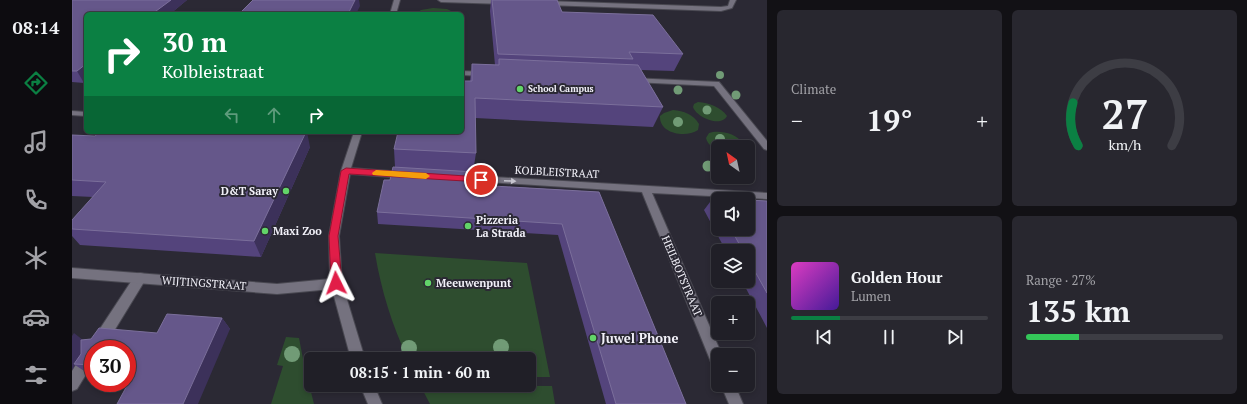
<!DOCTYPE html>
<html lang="en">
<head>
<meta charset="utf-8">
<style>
  body { margin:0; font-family:"PT Serif",serif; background:#28272f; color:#f1f3f6; height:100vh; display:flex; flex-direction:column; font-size:15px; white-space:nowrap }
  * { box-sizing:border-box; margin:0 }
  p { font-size:13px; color:#a2a2a7 }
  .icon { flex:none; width:22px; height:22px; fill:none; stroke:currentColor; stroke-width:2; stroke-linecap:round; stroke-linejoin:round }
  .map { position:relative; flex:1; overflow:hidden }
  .details { display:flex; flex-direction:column; gap:10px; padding:10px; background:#121115; width:480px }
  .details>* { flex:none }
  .hud { position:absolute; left:12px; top:12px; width:380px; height:122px; border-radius:6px; box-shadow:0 2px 6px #0003,0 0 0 1px #3d3d44; background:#0b8043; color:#fff; overflow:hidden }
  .needle { width:26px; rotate:327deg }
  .controls { position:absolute; left:639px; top:140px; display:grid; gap:8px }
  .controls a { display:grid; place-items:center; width:44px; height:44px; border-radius:6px; background:#201f27; box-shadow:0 2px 6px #0003,0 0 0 1px #3d3d44; font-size:20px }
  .speed { position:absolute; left:12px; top:340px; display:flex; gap:8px; font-size:20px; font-weight:700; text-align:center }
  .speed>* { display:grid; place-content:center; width:52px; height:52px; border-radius:50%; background:#201f27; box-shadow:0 2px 6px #0003,0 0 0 1px #3d3d44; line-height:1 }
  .speed .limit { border:6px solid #d22; background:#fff; color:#111 }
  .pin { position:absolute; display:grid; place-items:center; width:34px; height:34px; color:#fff; margin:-17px; border:2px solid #fff; border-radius:50%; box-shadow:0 1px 4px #0007 }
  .me { position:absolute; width:44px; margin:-22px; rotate:357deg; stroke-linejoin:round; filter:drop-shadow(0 0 3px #0008) }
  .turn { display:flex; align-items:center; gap:14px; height:84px; padding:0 12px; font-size:18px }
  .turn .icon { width:52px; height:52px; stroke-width:2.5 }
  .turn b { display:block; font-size:28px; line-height:34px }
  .lanes { display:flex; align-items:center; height:38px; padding:0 12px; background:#0003; justify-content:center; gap:20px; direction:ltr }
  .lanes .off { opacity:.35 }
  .big { font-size:30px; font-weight:600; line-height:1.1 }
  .details .card { flex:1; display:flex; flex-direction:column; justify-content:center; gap:6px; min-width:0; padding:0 14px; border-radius:6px; background:#28272f }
  .details .dial { align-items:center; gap:0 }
  .dial svg { height:104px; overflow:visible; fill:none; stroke:#3d3d44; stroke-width:7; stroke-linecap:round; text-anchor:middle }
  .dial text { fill:#f1f3f6; stroke:none }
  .song { display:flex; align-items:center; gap:12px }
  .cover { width:48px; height:48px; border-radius:6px; background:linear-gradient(135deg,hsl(310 70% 55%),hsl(260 70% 35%)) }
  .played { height:4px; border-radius:2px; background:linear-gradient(90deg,#0b8043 25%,#3d3d44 25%) }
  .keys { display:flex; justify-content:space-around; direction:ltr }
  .heat { display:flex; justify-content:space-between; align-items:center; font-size:22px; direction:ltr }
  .charge { height:6px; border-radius:3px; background:linear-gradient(90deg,#34c759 27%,#3d3d44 0) }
  .details .tiles { flex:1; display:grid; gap:10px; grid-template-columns:repeat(2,1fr) }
  .trip { position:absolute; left:232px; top:352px; width:232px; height:40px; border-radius:6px; background:#201f27; box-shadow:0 2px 6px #0003,0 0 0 1px #3d3d44; font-weight:600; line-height:40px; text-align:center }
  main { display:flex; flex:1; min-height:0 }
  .tabs { display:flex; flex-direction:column; width:72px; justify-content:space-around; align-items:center; background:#0d0c10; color:#a2a2a7 }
  .tabs .icon { width:28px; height:28px }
  .tabs .current { color:#0b8043 }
  .tabs b { font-size:18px; color:#f1f3f6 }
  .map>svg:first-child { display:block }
  .green { fill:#2e4d2f }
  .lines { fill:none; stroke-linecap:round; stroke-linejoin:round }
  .service-casing { stroke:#494851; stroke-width:2 }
  .pedestrian-casing { stroke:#494851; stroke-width:2 }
  .minor-casing { stroke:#494851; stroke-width:2 }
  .service { fill:#75727f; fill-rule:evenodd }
  .pedestrian { fill:#75727f; fill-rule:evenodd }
  .minor { fill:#75727f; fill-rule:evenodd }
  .tree { fill:#719b76 }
  .wall { fill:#54447c }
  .shaded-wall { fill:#3c315a }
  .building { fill:#65578a; stroke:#7b6f9b }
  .oneway { fill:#c6c5ce }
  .route { fill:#e11d48; stroke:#92132f }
  .slow { fill:#f59e0b }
  .poi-dot { fill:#62d469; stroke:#2b2934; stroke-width:1.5 }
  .labels { text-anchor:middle; stroke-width:4; stroke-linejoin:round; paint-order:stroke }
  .far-poi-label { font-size:9px; font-weight:bold; fill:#f2f1f9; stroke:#2b2934; text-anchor:start }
  .street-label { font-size:11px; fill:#f2f1f9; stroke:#2b2934 }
  .poi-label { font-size:11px; font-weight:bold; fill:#f2f1f9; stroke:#2b2934; text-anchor:start }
  .near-poi-label { font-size:13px; font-weight:bold; fill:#f2f1f9; stroke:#2b2934; text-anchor:start }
</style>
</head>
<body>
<main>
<nav class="tabs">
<b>08:14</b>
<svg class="icon current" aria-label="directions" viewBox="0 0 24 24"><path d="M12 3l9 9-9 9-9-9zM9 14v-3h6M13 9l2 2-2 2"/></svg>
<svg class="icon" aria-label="music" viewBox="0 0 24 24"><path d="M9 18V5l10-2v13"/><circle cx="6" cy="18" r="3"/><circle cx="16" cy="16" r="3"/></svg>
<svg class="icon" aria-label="phone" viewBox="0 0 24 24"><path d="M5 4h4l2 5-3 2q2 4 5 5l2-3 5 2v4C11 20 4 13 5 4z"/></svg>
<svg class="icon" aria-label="climate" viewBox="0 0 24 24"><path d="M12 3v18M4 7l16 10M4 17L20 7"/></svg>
<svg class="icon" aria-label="car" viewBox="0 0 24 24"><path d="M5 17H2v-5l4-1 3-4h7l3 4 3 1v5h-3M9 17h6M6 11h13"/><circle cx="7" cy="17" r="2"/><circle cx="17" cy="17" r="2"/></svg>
<svg class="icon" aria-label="filters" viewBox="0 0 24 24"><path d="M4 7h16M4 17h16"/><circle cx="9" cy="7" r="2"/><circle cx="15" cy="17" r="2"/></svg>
</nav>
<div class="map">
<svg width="695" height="404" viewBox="0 0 695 404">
  <rect width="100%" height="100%" fill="#2b2934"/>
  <path class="green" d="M361,8L375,9L385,14H343L349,10Z
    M626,102C637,103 649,107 655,116C649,128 624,117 621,107L622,104Z
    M601,110C612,111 621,114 627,124L626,130C614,138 587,134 588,116L592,113Z
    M641,132C652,131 665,134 671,144L670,146L646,147V149C640,147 636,145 634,138L637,133Z
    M303,253L455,263L478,377H457V359H336C320,325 309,290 303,253Z
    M214,337L227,338L232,364L242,404H199L211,366L205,365Z
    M348,385L480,386L483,404H358Z"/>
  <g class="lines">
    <g class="service-casing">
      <path id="service" d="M68,273L72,274L74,278L72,282L31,349H21V363L5,389L0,391V371L12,352L17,350L18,344L64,274Z"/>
    </g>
    <g class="pedestrian-casing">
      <path id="pedestrian" d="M390,71L412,72L416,74L412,76L390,75Z
        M559,78L647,82L695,141V150L692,149L642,86L562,82L558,80Z"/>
    </g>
    <g class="minor-casing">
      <path id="minor" d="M322,0H328L324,14H318Z
        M366,0H422L435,2L432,4L369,2Z
        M658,0H664L660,8L649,11L474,5L471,3L474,1L649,7L656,6Z
        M0,111L14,112V116L0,115Z
        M282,132H290L279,168L332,172L337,175L332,178L278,174L267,236L270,283L293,359H279L260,289L205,294L0,278V268L205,284L258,279L257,236L269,171Z
        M389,175L695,193V199L580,193L650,355H646V369L641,367L570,192L386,180L384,178L386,176Z
        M288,385H302L310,404H296Z
        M649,385H663L671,404H657Z"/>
    </g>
    <use href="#service" class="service"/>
    <use href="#pedestrian" class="pedestrian"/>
    <use href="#minor" class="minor"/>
  </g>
  <g class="tree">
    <circle cx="648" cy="75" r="4"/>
    <circle cx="606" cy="90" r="4.5"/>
    <circle cx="664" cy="95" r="4.5"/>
    <circle cx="635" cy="110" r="4.5"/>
    <circle cx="606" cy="122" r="5"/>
    <circle cx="648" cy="139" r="5"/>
    <circle cx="636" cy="166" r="5.5"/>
    <circle cx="429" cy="347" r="8"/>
    <circle cx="337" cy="348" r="8"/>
    <circle cx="220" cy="354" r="8"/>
  </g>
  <path class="wall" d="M0,0H115L98,14H14V81L12,83L0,82Z
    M419,0H485L490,12L611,54L602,71L569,70L591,107L581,127L403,118L404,153L401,172L403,185L527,192L614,404H534L486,235L306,224L305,212L323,167L322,149L398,81L400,64L423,65L418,11Z
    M0,135L238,147L189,257L8,245L0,236V220L21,197L0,196Z
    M641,198L646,199V229H676L695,201V328L670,281H676V251H654L632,210Z
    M150,318L158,329L60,378L55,377V349H21V374H17L3,365L0,370L11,340L85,333Z"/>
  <path class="shaded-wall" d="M99,0H115L98,14H80Z
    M283,0H287L288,6L284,14H276Z
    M14,64V81L12,83L5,71Z
    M234,132H235L238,147L189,257L182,241Z
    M150,318L158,329L126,404H111Z
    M2,333L16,344L2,364L3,365L0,370V336Z"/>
  <path class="building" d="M0,0H99L80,14H14V64L5,71H0Z
    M181,0H283L276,14H167Z
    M420,0H485L490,12L581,15L611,54L557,52L561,59L426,54Z
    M427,59L566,65L591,107L403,98L404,153L322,149L326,132H390V81H400V64L427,65Z
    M28,132H234L182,241L0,229V220L34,182L0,180V135L23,136Z
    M321,167L403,172V185L527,192L614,404H544L490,224L305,212L312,180H318Z
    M641,198L664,199H646V207Z
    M676,200L695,201V293L676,259V251H671L659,229H676Z
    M95,314L150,318L111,404H45L64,369L55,368V349H21V365L2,364L9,354V340L19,339L27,328L85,333Z"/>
  <defs><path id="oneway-solid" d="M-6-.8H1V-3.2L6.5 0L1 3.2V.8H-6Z"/></defs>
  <use class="oneway" href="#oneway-solid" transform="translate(438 181) rotate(3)"/>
  <path class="route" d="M274,168L409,177L413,180L409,182L277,174L266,236L270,283L268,286L264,288L260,286L259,283L257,236L269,171Z"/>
  <path class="slow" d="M304,170L354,173L358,176L354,179L301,175L300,173Z"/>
  <g class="poi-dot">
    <circle cx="448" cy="89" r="4"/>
    <circle cx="214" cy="191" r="4"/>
    <circle cx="396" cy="226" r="4"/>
    <circle cx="193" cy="231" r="4"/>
    <circle cx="356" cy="283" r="4"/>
    <circle cx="521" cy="338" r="4"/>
  </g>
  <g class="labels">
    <g class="far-poi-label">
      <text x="456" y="92">School Campus</text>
    </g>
    <g class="street-label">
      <text transform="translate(485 172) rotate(3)" y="4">KOLBLEISTRAAT</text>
      <text transform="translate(610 276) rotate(67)" y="4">HEILBOTSTRAAT</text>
      <text transform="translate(132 283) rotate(4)" y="4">WIJTINGSTRAAT</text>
    </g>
    <g class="poi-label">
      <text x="206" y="195" text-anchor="end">D&amp;T Saray</text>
      <text x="404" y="224">Pizzeria<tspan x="404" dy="13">La Strada</tspan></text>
      <text x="201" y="235">Maxi Zoo</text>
      <text x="364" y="287">Meeuwenpunt</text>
    </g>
    <g class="near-poi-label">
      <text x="529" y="343">Juwel Phone</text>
    </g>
  </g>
</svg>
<div class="controls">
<a><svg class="needle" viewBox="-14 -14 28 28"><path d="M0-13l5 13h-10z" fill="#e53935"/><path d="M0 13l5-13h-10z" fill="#a2a2a7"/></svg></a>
<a><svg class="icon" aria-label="sound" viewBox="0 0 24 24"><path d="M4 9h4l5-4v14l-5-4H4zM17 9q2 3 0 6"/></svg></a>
<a><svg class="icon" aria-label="layers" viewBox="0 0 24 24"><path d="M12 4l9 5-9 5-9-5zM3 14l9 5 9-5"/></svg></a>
<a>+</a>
<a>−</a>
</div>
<div class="speed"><div class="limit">30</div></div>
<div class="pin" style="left:409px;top:180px;background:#d93025"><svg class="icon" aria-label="arrive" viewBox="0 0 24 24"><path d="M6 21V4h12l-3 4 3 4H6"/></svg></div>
<svg class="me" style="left:264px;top:283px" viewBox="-20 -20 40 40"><path d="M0-17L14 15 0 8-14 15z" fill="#e11d48" stroke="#fff" stroke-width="4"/></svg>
<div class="trip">08:15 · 1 min · 60 m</div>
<div class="hud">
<div class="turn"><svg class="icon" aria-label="right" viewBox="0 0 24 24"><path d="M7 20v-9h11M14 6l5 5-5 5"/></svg><div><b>30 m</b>Kolbleistraat</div></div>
<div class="lanes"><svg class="icon off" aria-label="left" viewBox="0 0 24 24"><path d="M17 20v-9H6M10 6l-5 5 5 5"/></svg><svg class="icon off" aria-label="ahead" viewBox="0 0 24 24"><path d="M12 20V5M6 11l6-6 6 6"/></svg><svg class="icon" aria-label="right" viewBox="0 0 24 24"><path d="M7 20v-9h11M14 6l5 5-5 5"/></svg></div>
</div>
</div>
<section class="details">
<div class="tiles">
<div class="card"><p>Climate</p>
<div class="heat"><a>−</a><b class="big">19°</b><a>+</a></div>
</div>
<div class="card dial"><svg viewBox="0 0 100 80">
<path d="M14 69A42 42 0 1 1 86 69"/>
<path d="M14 69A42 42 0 0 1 10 36" stroke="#0b8043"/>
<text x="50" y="56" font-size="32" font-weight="700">27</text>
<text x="50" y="72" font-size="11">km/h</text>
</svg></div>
<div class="card">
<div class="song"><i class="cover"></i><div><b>Golden Hour</b><p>Lumen</p></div></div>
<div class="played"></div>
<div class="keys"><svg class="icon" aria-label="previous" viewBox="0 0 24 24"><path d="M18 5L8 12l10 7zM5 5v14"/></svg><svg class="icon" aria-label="pause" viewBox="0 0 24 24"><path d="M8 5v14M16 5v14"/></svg><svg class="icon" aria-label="next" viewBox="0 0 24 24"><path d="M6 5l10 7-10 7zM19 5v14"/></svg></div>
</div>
<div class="card"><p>Range · 27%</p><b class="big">135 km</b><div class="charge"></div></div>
</div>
</section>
</main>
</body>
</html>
